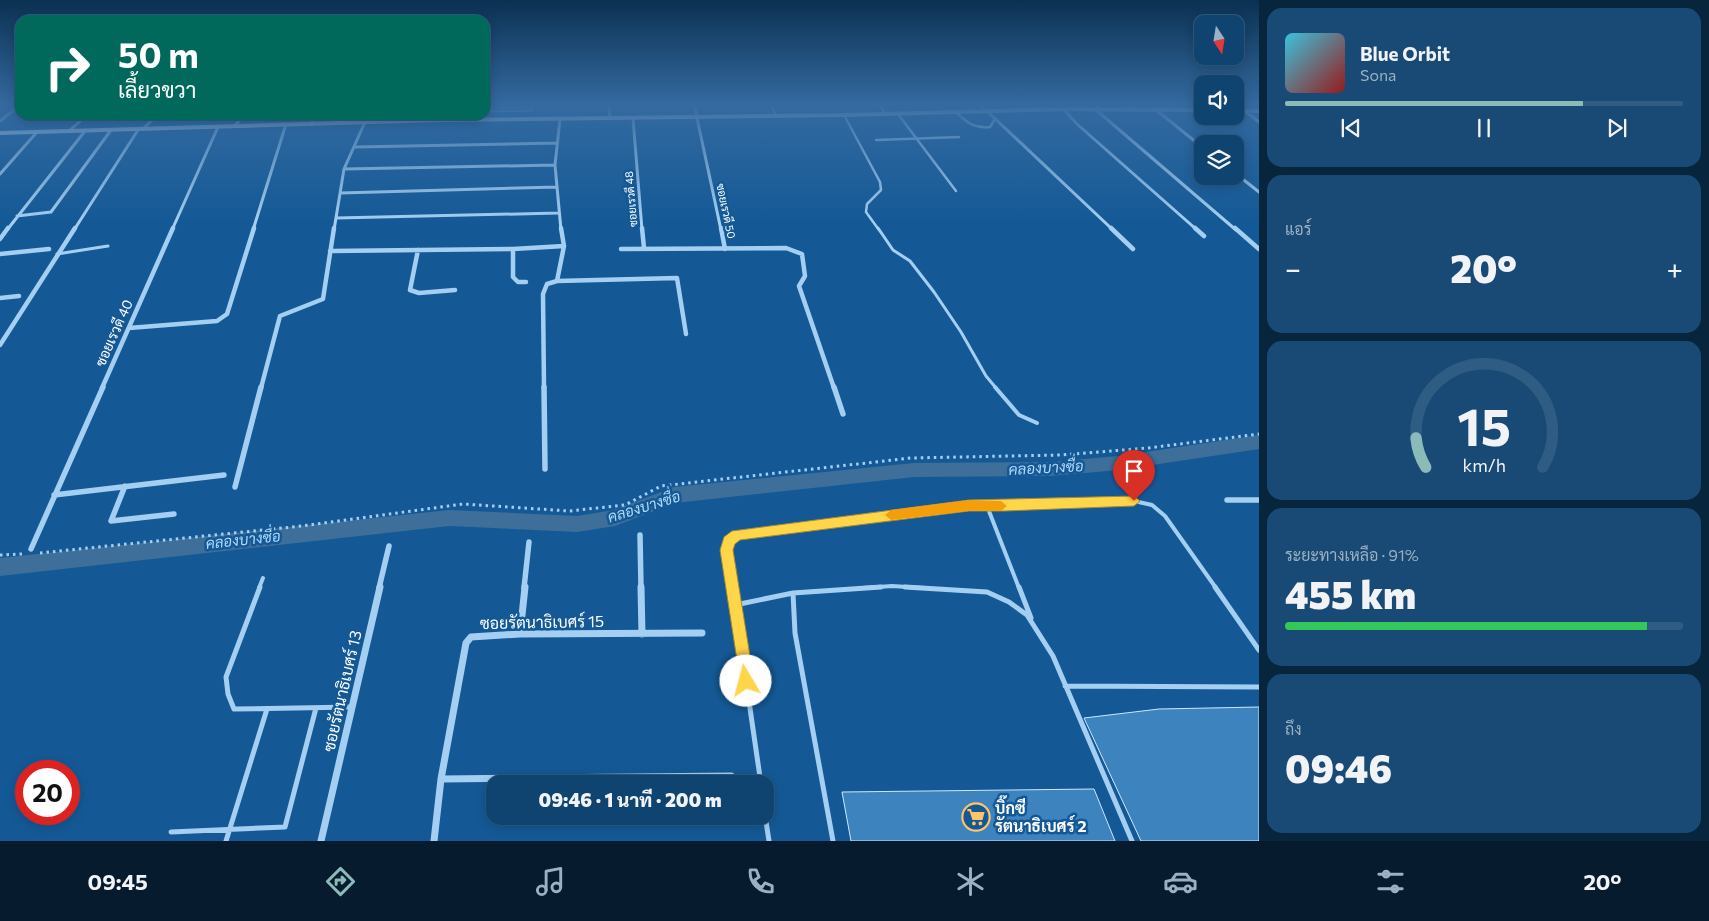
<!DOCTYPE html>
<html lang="th">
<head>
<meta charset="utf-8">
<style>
  body { margin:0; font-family:Commissioner,Sarabun,sans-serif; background:#184a75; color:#f1f3f6; height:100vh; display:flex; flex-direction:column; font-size:19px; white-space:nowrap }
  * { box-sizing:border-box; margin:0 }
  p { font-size:16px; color:#9bb0c3 }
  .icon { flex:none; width:28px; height:28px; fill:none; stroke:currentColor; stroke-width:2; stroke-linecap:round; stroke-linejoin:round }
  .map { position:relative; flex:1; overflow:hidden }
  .side { display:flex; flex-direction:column; gap:8px; padding:8px; background:#08253e; width:450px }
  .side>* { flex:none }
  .top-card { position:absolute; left:15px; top:15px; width:475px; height:105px; border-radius:15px; box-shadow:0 2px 12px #0003,0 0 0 1px #2f5c83; background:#00695c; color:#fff; overflow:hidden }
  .needle { width:32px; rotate:168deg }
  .buttons { position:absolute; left:1194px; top:15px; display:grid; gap:10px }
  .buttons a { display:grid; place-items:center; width:50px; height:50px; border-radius:10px; background:#0f4370; box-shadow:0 2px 12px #0003,0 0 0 1px #2f5c83; font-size:25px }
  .speed { position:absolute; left:15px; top:760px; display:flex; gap:10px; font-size:25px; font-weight:700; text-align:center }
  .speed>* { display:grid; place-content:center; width:65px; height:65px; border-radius:50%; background:#0f4370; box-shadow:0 2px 12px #0003,0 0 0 1px #2f5c83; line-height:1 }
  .speed .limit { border:8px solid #d22; background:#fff; color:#111 }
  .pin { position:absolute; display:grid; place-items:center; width:42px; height:42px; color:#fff; margin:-51px -21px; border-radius:50% 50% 50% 0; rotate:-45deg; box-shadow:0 0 5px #0007 }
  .pin .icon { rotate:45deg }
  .me { position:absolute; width:55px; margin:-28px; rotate:352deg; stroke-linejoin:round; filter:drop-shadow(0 0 4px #0008) }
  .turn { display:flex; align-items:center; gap:18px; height:105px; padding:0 20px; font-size:22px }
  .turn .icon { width:65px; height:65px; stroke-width:2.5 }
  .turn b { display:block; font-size:35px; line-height:42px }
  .big { font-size:38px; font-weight:800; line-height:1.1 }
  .side .card { flex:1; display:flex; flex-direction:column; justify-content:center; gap:8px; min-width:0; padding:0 18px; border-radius:15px; background:#184a75 }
  .side .dial { align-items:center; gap:0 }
  .dial svg { height:130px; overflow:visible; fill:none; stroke:#2f5c83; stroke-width:7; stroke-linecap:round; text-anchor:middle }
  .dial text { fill:#f1f3f6; stroke:none }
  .song { display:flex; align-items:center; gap:15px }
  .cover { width:60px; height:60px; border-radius:8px; background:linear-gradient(135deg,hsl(190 70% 55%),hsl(0 70% 35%)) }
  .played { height:5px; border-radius:2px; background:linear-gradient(90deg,#8bbbb9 75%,#2f5c83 75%) }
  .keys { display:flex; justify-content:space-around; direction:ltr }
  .heat { display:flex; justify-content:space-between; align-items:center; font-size:28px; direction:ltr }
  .charge { height:8px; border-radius:4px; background:linear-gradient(90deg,#34c759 91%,#2f5c83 0) }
  .trip { position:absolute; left:486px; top:775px; width:288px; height:50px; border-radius:15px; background:#0f4370; box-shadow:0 2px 12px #0003,0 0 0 1px #2f5c83; font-weight:800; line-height:50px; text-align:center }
  .tab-bar { display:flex; height:80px; justify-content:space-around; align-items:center; background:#061b2d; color:#9bb0c3 }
  .tab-bar .icon { width:35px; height:35px }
  .tab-bar .active { color:#8bbbb9 }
  .tab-bar b { font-size:22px; color:#f1f3f6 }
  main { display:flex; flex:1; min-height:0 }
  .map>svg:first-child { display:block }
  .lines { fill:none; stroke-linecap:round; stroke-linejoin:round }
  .canal { fill:#3e6f9a; fill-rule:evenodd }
  .building { fill:#3d83be; stroke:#cce7fd }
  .path { stroke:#a4cff2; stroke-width:3; stroke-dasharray:2.5 4; stroke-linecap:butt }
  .lane-far3 { stroke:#a4cff2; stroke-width:2.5 }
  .lane-far2 { stroke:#a4cff2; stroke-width:3 }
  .lane-far1 { stroke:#a4cff2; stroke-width:4 }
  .lane { stroke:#a4cff2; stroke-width:5 }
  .street-far3 { stroke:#a4cff2; stroke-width:3 }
  .street-far2 { stroke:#a4cff2; stroke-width:4.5 }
  .street-far1 { stroke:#a4cff2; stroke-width:5.5 }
  .street { stroke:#a4cff2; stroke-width:7 }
  .secondary { fill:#d4e9fc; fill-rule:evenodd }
  .route { fill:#ffd54a; stroke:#a68a30 }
  .slow { fill:#f59e0b }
  .labels { text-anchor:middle; stroke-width:5; stroke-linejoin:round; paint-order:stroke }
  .far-street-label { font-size:11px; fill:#fff; stroke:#145996 }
  .street-label { font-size:14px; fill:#fff; stroke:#145996 }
  .water-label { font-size:15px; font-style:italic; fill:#b1d9f9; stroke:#145996 }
  .near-street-label { font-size:16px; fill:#fff; stroke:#145996 }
  .near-poi-label { font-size:16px; font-weight:bold; fill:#fff; stroke:#145996; text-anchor:start }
</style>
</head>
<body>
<main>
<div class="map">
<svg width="1259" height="841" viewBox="0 0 1259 841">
  <rect width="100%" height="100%" fill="#145996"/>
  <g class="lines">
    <path class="canal" d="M1259,435V449L1119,470L1050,476L914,477L675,503L615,526L577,532L449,526L0,576V558L449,510L577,516L614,510L674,487L914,463L1050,462L1119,456Z"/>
  </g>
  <path class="building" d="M485,104H532V111L485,112Z
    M1259,707V841H1141L1084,718L1159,709Z
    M1094,789L1115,841H851L842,792Z"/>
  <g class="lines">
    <path class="path" d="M40,553L302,526L463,504L569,511L625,505L661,486L911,458L1061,455L1148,448L1259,434
      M0,555L22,554"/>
    <path class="lane-far3" d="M1096,104L1101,109
      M1130,104L1134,109
      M1171,104L1176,110
      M956,112C966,122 975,129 990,127L995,119
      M898,114L956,191
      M844,115L880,182L881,190L867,204L866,212L879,230
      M876,140L959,137"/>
    <path class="lane-far2" d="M878,228L893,250L910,261L934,292L961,332L986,376L996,388
      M57,254L108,246"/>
    <path class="lane-far1" d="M995,387L1019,415L1037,423
      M987,506L1019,588
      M259,588L263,578
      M733,588L727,550L728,541L737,535L969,505L1005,506L1134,501L1152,505L1165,516L1216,588
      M863,588L892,586L924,588"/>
    <path class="lane" d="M260,587L226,677L228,694L234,709L352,707
      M732,587L735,605
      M905,587L987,592L1009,602L1027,615L1053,656L1132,841
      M1019,587L1031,618
      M1215,587L1259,650
      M793,593L795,633L833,841
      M1065,686L1259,687
      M761,784L735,605L793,593L881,587
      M765,815L769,841
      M171,832L285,827L316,708
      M226,841L267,709"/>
    <path class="street-far3" d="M609,104L610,118
      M694,104L721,230
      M771,104L776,116
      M879,104L885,114
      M981,104L986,111
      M1063,109L1077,124L1197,230
      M1095,109L1236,230
      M1155,109L1202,147
      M1244,110L1259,122
      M988,112L1113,230
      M633,118L642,230
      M560,119L555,165L561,230
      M0,121L20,105
      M379,121L382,115
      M311,124L316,115
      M235,126L243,115
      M143,129L157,115
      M69,131L87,115
      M355,147L557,143
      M344,169L555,165
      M1235,173L1259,192
      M0,174L37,132
      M340,193L557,187
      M17,216L51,212L111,130
      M336,218L558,213
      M7,230L85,131
      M74,230L138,130
      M172,230L218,127
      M253,230L286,124
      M334,230L344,169L365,122"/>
    <path class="street-far2" d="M642,228L644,248
      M721,228L725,249
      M1111,228L1133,249
      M1195,228L1204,236
      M1235,228L1259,249
      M0,239L8,228
      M513,249V277L518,282H526
      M621,249L786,248L802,254L805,276L799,286L834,388
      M418,250L410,290L419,293L455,290
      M330,251L513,249L564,246
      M0,254L49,249
      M557,281L564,246L561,228
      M0,298L19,296
      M129,328L217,321L227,314L254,228
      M0,345L75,228
      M102,388L173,228
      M261,388L280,316L323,299L334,228
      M544,388L543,294L547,284L557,281L677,278L686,334"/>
    <path class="street-far1" d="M544,387L545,469
      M834,387L843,414
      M125,486L111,521L174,514
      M235,487L261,387
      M54,495L224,475
      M1227,500H1259
      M640,535L641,588
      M31,549L103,387
      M379,588L389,546
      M524,588L529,542"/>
    <path class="street" d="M641,587L642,634
      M520,634L525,587
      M441,779L731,776
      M321,841L380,587
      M434,841L441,779L466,643L471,637L520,634L702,633"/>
    <path class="secondary" d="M1063,107L1202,108V112L1063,111L844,117L440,122L0,135V131L440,118L844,113Z
      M1235,108L1259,109V113L1235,112Z"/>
  </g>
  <linearGradient id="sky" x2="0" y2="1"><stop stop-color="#0b3152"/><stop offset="0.47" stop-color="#346aa0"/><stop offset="1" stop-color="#346aa0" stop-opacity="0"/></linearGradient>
  <rect width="1259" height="222" fill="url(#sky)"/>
  <path class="route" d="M1134,496L1140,501L1134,506L1005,511H969L740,540L735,544L733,550L754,681L751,686L746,688L741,686L720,550L724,537L732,531L969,500Z"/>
  <path class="slow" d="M969,500L1001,501L1007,506L1001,511H969L891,520L885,515L891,510Z"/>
  <defs>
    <g id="supermarket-ring" transform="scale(1.4375)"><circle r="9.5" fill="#145996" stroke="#ffc466" stroke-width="1.5"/><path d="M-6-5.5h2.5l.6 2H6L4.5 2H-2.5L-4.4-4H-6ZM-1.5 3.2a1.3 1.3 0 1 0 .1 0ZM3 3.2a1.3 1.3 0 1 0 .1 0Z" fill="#ffc466"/></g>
  </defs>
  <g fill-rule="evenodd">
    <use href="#supermarket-ring" x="976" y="817"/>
  </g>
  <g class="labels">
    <g class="far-street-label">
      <text transform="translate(631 199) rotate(-95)" y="4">ซอยเรวดี 48</text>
      <text transform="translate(726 211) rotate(78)" y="4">ซอยเรวดี 50</text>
    </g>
    <g class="street-label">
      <text transform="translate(114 333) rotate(-66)" y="5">ซอยเรวดี 40</text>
    </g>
    <g class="water-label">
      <text transform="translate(1046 468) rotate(-3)" y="5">คลองบางซื่อ</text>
      <text transform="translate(644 507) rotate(-17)" y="5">คลองบางซื่อ</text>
      <text transform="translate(243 540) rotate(-6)" y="5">คลองบางซื่อ</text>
    </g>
    <g class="near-street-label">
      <text transform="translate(542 622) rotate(-1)" y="6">ซอยรัตนาธิเบศร์ 15</text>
      <text transform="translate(342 691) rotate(-77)" y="6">ซอยรัตนาธิเบศร์ 13</text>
    </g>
    <g class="near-poi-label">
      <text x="995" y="814">บิ๊กซี<tspan x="995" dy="18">รัตนาธิเบศร์ 2</tspan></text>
    </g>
  </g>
</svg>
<div class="buttons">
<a><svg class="needle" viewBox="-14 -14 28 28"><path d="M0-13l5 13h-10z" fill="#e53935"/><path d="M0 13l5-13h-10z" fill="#9bb0c3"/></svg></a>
<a><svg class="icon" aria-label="sound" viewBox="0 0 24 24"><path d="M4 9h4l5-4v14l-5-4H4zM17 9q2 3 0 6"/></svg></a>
<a><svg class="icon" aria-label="layers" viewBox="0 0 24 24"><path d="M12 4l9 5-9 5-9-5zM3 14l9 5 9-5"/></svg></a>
</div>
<div class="speed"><div class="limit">20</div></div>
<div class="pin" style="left:1134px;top:501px;background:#d93025"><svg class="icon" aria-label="arrive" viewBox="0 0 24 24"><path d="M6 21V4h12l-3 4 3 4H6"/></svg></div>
<svg class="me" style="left:746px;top:681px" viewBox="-20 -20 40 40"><circle r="19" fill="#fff"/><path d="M0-13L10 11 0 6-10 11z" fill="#ffd54a"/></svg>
<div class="trip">09:46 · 1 นาที · 200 m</div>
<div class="top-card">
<div class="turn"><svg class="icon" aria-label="right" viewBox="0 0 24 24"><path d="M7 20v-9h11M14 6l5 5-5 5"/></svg><div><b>50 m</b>เลี้ยวขวา</div></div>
</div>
</div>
<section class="side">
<div class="card">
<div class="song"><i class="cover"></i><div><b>Blue Orbit</b><p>Sona</p></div></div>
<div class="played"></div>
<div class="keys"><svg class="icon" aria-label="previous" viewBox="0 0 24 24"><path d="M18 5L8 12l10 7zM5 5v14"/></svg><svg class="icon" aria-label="pause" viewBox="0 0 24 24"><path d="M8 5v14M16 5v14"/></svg><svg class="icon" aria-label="next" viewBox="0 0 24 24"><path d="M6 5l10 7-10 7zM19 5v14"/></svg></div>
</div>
<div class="card"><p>แอร์</p>
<div class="heat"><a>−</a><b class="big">20°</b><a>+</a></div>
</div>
<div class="card dial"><svg viewBox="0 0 100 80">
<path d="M14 69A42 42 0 1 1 86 69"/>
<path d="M14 69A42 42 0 0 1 8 51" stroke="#8bbbb9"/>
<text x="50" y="56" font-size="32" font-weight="700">15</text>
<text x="50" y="72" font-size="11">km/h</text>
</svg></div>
<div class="card"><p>ระยะทางเหลือ · 91%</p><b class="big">455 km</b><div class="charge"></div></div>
<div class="card"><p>ถึง</p><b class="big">09:46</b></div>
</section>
</main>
<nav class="tab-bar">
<b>09:45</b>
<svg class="icon active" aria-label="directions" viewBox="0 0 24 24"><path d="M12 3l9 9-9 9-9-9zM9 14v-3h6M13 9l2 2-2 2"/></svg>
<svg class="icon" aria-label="music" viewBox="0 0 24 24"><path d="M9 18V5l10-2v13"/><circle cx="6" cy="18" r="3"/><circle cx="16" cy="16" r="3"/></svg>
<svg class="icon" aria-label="phone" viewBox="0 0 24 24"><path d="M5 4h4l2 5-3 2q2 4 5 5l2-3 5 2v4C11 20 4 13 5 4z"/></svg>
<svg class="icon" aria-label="climate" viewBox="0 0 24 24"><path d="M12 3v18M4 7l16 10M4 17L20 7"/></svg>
<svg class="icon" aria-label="car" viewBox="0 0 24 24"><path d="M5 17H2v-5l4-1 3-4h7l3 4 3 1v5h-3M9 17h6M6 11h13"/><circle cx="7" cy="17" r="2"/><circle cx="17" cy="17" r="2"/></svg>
<svg class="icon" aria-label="filters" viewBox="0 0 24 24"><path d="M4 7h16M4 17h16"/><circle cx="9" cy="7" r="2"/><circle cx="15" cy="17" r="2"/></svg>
<b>20°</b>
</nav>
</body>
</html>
